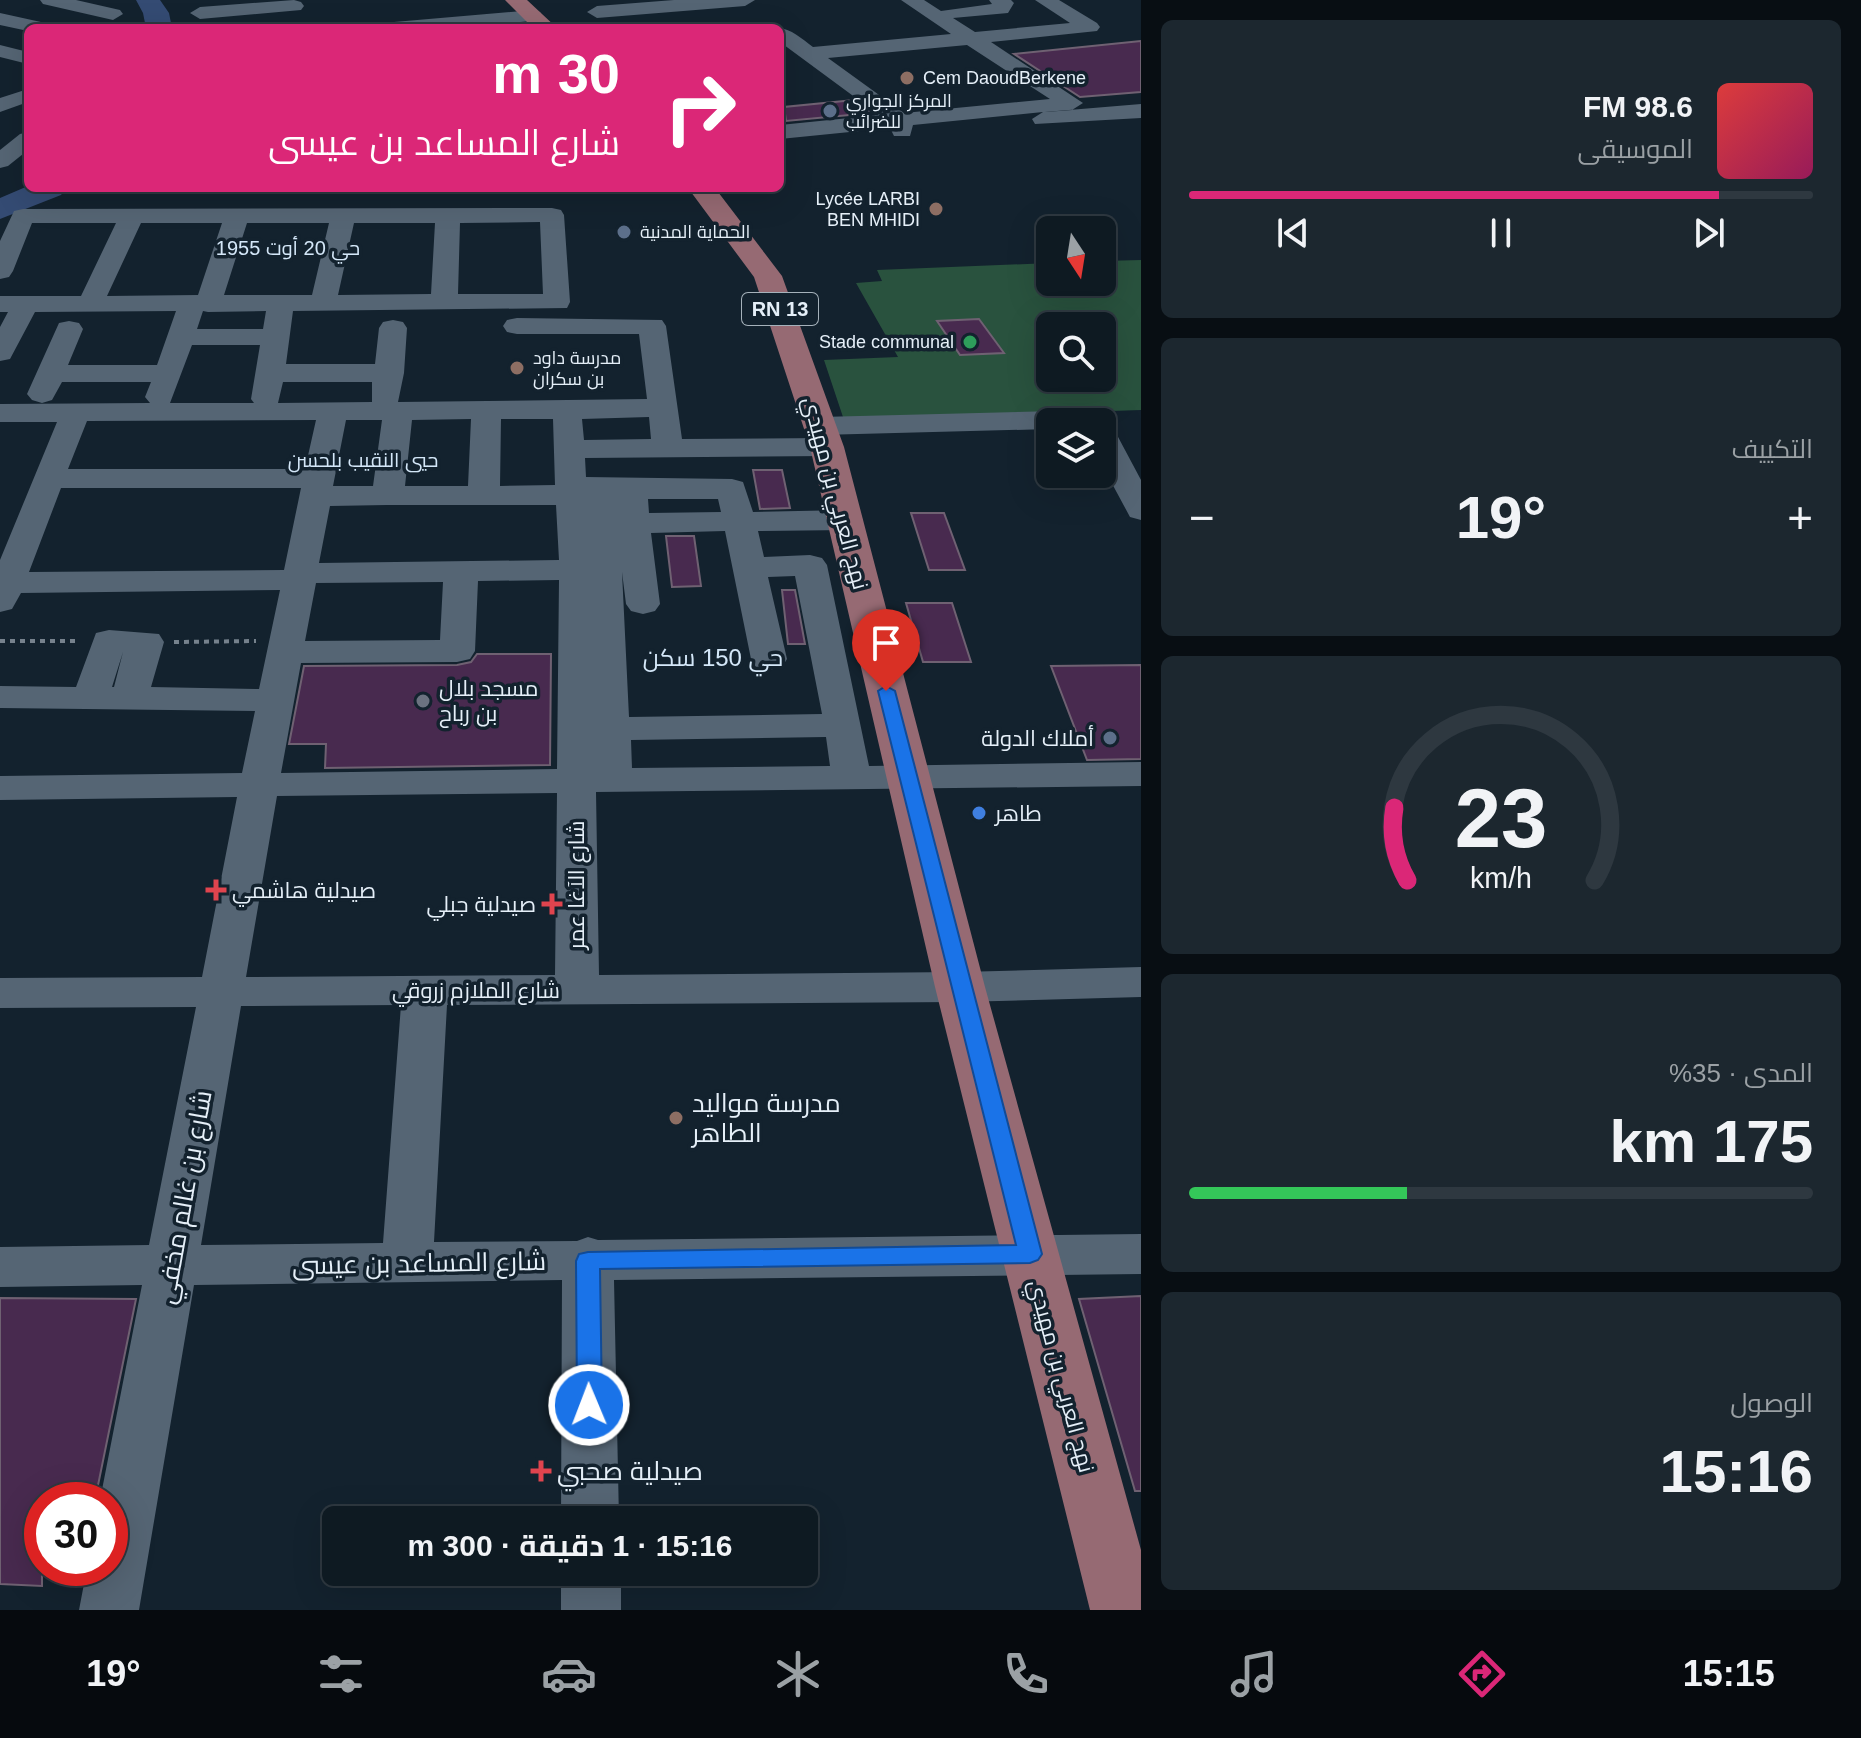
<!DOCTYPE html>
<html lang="ar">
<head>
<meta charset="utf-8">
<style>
  body { margin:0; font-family:Arial,Cairo,sans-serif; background:#1c272f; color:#f1f3f6; direction:rtl; height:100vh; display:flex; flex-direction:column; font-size:30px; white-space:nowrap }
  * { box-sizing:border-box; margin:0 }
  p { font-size:26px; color:#9ba1a5 }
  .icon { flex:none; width:44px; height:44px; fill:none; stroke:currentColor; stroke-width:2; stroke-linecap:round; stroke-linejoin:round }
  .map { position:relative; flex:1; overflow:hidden; direction:ltr }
  .details { display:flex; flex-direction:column; gap:20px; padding:20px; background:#080e13; width:720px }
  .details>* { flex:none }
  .hud { position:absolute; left:24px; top:24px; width:760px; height:168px; border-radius:12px; box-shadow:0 8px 32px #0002,0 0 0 2px #2e3840; direction:rtl; background:#db2777; color:#fff; overflow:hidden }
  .needle { width:52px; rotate:168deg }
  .buttons { position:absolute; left:1036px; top:216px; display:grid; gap:16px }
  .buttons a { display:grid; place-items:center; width:80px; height:80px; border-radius:12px; background:#0e1a22; box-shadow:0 8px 32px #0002,0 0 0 2px #2e3840; font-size:40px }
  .speed { position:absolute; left:24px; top:1482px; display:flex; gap:16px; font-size:40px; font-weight:700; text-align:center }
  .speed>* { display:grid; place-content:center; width:104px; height:104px; border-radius:50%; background:#0e1a22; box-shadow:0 8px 32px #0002,0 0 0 2px #2e3840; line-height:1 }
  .speed .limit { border:12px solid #d22; background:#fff; color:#111 }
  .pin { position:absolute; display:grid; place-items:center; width:68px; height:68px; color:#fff; margin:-82px -34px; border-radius:50% 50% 50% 0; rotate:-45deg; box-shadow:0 0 8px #0007 }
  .pin .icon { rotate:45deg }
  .me { position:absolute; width:88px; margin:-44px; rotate:359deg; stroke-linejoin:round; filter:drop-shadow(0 0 6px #0008) }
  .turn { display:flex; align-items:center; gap:28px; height:168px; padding:0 32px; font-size:36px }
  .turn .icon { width:104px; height:104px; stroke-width:2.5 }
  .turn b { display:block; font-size:56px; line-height:68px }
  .big { font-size:60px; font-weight:700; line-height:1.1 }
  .details .tile { flex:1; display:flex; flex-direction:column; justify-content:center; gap:12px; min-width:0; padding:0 28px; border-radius:12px; background:#1c272f }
  .details .dial { align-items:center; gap:0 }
  .dial svg { height:208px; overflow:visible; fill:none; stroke:#2e3840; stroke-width:7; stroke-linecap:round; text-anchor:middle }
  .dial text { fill:#f1f3f6; stroke:none }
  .song { display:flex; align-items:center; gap:24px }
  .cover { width:96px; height:96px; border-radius:12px; background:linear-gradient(135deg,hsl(0 70% 55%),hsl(330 70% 35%)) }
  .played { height:8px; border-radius:4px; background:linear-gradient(90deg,#db2777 85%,#2e3840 85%) }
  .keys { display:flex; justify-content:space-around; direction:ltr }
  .heat { display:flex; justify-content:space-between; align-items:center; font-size:44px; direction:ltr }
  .charge { height:12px; border-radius:6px; background:linear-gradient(90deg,#34c759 35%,#2e3840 0) }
  .trip { position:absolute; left:322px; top:1506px; width:496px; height:80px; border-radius:12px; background:#0e1a22; box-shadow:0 8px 32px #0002,0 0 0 2px #2e3840; font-weight:700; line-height:80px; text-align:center; direction:rtl }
  .dock { display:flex; height:128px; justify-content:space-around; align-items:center; background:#060a0e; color:#9ba1a5 }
  .dock .icon { width:56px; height:56px }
  .dock .on { color:#db2777 }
  .dock b { font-size:36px; color:#f1f3f6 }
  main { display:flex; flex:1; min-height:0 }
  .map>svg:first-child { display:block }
  .green { fill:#29523e; fill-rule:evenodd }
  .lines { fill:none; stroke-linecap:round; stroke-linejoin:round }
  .river { fill:#344b73; fill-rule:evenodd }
  .building { fill:#482a4f; stroke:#6f6172; stroke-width:2 }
  .path { stroke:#76828d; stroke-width:4; stroke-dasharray:5 5; stroke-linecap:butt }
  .minor { fill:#556574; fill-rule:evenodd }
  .major { fill:#966a73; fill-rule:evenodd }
  .route { fill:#1a73e8; stroke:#114b97; stroke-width:2 }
  .education-dot { fill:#8d6e63; stroke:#13222e; stroke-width:3 }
  .service-dot { fill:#5c6f8a; stroke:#13222e; stroke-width:3 }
  .leisure-dot { fill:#2e9e5b; stroke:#13222e; stroke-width:3 }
  .worship-dot { fill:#6b7280; stroke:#13222e; stroke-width:3 }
  .shop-dot { fill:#3f7fe0; stroke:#13222e; stroke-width:3 }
  .health-dot { fill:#e0444e; stroke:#13222e; stroke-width:3 }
  .labels { text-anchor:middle; stroke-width:7; stroke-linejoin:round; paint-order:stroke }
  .far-poi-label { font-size:18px; fill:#e5eff8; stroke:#13222e; text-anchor:start }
  .far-neighbourhood-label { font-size:20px; fill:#d4e7f8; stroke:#13222e }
  .shield { fill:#13222e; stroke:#a6b2bb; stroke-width:2 }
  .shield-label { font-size:20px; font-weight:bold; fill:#e5eff8 }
  .street-label { font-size:22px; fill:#e5eff8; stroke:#13222e }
  .poi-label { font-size:22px; fill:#e5eff8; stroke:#13222e; text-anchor:start }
  .neighbourhood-label { font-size:24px; fill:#d4e7f8; stroke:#13222e }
  .near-poi-label { font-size:26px; fill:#e5eff8; stroke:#13222e; text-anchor:start }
  .near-street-label { font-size:26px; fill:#e5eff8; stroke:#13222e }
</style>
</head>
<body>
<main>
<section class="details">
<div class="tile">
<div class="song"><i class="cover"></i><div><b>98.6 FM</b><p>الموسيقى</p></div></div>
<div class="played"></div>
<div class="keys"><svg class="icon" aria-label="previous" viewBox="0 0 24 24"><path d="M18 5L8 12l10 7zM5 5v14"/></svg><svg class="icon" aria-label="pause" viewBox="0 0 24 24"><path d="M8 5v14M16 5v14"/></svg><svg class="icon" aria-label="next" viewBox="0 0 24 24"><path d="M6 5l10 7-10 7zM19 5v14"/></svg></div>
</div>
<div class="tile"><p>التكييف</p>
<div class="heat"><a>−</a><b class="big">19°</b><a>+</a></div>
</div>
<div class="tile dial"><svg viewBox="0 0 100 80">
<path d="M14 69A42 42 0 1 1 86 69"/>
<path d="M14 69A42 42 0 0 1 9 41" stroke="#db2777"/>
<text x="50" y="56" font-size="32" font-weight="700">23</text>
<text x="50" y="72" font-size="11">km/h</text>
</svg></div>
<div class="tile"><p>المدى · 35%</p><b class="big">175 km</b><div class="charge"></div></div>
<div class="tile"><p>الوصول</p><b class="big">15:16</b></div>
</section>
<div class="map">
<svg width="1141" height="1610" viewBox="0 0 1141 1610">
  <rect width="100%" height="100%" fill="#13222e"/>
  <path class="green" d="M1141,260V410L844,420L824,360L898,357L856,283L882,281L877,270L1050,263V282H1102V261ZM1050,326H1102V378H1050Z"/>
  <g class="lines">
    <path class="river" d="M136,0H160L169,13L172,28H146L143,13Z
      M28,186L66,188L61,195L0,219V198Z"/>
  </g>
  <path class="building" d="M1141,41V92L1080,97L1014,54Z
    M854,100L871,113L786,121L784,107Z
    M979,319L1004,353L960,355L937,321Z
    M753,470H782L790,508L760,509Z
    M911,513H944L965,570H929Z
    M666,536H694L701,586L672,587Z
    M782,590H795L805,644H788Z
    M906,603H952L971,662H923Z
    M477,654H551L550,765L325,768L326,744H289L304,666L457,665L471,662Z
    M1141,665V759L1087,760L1051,666Z
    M1141,1296V1491H1135L1079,1299Z
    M0,1298L136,1299L95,1500H42V1586L0,1584Z"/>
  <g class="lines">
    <path class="path" d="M0,641H80
      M174,642L256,641"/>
    <path class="minor" d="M40,0H76L120,10L123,14L113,20L43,4Z
      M294,0L301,2L304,6L301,10L200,19L190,13L200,7Z
      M674,0H755L745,6L597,18L587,12L597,6Z
      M901,0H924L941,11L992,4L989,0H1011L1014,3L1008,13L953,18L975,32L1070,23L1035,0H1059L1097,23L1100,27L1097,31L991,42L1083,103L1072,110L1045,112L1141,104V118L1035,124L1032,119L1043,112L913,125L910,136H894L890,128L780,139V125L879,115L780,42V28H776C790,27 802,39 813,47L951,34ZM967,45L1050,99L904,113L828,58Z
      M533,10L540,12L543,16L540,20L462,28H384L394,22Z
      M0,13L50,24L53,28H28V31L0,25Z
      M0,45L28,52V64L0,57Z
      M28,89V102L0,112V98Z
      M28,132V150L8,166L0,168V150L20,134Z
      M552,208L561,210L564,215L570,302L567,308L293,311L286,364H375L379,328L383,322L393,320L403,322L407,328L404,373L398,402L647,399L639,334H517L507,332L503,326L507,320L517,318L662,320L666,326L682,439L827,438L838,440L842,447L838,454L827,456L585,458L586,477L732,479L743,482L753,512L847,510L859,513L863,520L859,527L847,530L758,531L764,557L810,555L822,558L827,565L869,766L1141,762V786L596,792L599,975L960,972L1141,967V997L960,1002L447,1005L434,1242L577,1241L588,1237L598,1240L1141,1234V1274L614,1280L619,1520H561L562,1280L194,1285L139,1610H79L87,1568H110V1500H100L142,1285L0,1287V1247L149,1245L196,1007L0,1008V978L202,977L237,797L0,800V776L242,773L255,711L0,708V686L76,687L96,633L109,630L159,634L164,642L151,687L259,689L280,590L21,593L12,609L0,612V560L57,422H0V404L150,403L145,397L151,382H62L52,400L42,403L32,400L27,394L59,323L69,321L79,323L83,329L68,365H157L176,311L35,312L10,359L0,361V327L8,312H0V296H81L116,223H32L13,271L9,277L0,279V241L14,211L23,209ZM540,222L543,294H458L460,223ZM141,223H222L198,295L107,296ZM247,223H329L312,295H224ZM354,223H435L431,294L338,295ZM203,311L208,312L266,311L263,329H197ZM192,345H260L251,399L254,403H170ZM283,382H372V402L278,403ZM649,417L651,439L584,440L582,419ZM471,419L468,486H405L412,420ZM501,419H553L555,485L500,486ZM316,420L305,469H68L87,421ZM346,420H382L373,486H333ZM61,488H301L284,570L29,572ZM648,499H718L721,512L649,513ZM387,505H556L559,560L319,563L330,506ZM725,531L751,659L756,667L769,670L782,667L787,659L768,577L795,576L822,714L629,717L622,572L626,604L631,611L643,614L655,611L660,604L651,533ZM559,580L557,769L281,773L301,663L457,662L470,659L475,651L478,581ZM443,582L440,640L305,641L316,583ZM123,652L114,687H112ZM826,737L830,766L632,768L631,740ZM557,793L555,975L246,977L277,796ZM401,1005L383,1243L201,1245L241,1006Z
      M1094,410L1105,413L1109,419L1107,427L1113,429L1117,435L1141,480V520L1130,517L1102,465V422H1050V429L820,435L809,432L805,426L809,420L820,417Z
      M561,1572H621V1610H561Z"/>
    <path class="major" d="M505,0H527L557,28H533Z
      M688,188H715L782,276L844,447L985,987L1141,1550V1610H1090L935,987L810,447L754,277Z"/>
  </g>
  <path class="route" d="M886,686L895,691L1042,1254L1038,1260L1030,1263L600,1269L602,1405L598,1412L589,1415L580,1412L577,1405L576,1261L579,1254L588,1252L1016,1245L878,691Z"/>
  <g class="education-dot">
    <circle cx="907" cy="78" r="8"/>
    <circle cx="936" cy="209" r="8"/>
    <circle cx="517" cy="368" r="8"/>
    <circle cx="676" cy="1118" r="8"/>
  </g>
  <g class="service-dot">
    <circle cx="830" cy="111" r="8"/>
    <circle cx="624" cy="232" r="8"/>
    <circle cx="1110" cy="738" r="8"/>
  </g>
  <circle class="leisure-dot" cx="970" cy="342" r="8"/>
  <circle class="worship-dot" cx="423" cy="701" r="8"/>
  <circle class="shop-dot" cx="979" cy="813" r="8"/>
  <g class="health-dot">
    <path d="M212 878h8v8h8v8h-8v8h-8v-8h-8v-8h8z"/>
    <path d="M548 892h8v8h8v8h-8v8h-8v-8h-8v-8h8z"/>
    <path d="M537 1459h8v8h8v8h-8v8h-8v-8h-8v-8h8z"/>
  </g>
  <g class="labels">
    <g class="far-poi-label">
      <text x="923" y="84">Cem DaoudBerkene</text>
      <text x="846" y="107">المركز الجواري<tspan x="846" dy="21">للضرائب</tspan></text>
      <text x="920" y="205" text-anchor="end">Lycée LARBI<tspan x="920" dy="21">BEN MHIDI</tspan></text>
      <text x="640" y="238">الحماية المدنية</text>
      <text x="954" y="348" text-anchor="end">Stade communal</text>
      <text x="533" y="364">مدرسة داود<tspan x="533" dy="21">بن سكران</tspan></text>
    </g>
    <g class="far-neighbourhood-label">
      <text x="288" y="255">حي 20 أوت 1955</text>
      <text x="363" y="467">حيي النقيب بلحسن</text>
    </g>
    <rect class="shield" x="742" y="293" width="76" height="32" rx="6"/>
    <g class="shield-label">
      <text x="780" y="316">RN 13</text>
    </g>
    <g class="street-label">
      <text transform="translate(836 493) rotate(75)" y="8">نهج العربي بن مهيدي</text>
      <text transform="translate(576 885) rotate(-90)" y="8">شارع الآغا عمر</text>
      <text x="476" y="998">شارع الملازم زروقي</text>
      <text transform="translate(1062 1376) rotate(75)" y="8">نهج العربي بن مهيدي</text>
    </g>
    <g class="poi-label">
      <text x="439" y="696">مسجد بلال<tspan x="439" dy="25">بن رباح</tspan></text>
      <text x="1094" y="746" text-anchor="end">أملاك الدولة</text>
      <text x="995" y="821">طاهر</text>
      <text x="232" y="898">صيدلية هاشمي</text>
      <text x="536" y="912" text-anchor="end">صيدلية جبلي</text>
    </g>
    <g class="neighbourhood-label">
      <text x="713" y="666">حي 150 سكن</text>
    </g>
    <g class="near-poi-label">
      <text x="692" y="1112">مدرسة مواليد<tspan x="692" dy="30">الطاهر</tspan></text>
      <text x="557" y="1480">صيدلية صحبي</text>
    </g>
    <g class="near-street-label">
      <text transform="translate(184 1197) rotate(-80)" y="9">شارع بن غالم مخفي</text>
      <text transform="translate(419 1263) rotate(-1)" y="9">شارع المساعد بن عيسى</text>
    </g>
  </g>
</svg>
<div class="buttons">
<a><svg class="needle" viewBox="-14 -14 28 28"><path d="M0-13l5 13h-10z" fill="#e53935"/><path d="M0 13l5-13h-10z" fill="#9ba1a5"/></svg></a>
<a><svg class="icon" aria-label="search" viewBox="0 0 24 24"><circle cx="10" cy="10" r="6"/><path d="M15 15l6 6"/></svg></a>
<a><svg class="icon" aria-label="layers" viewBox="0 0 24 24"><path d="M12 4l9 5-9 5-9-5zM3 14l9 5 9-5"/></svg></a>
</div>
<div class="speed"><div class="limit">30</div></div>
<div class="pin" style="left:886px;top:691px;background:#d93025"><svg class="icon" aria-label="arrive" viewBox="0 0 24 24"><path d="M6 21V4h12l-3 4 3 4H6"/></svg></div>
<svg class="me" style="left:589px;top:1405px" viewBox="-20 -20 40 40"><circle r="17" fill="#1a73e8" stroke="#fff" stroke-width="3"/><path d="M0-11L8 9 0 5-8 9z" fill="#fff"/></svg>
<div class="trip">15:16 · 1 دقيقة · 300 m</div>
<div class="hud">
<div class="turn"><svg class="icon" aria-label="right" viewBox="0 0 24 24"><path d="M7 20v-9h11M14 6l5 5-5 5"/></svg><div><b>30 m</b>شارع المساعد بن عيسى</div></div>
</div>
</div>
</main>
<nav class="dock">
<b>15:15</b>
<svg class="icon on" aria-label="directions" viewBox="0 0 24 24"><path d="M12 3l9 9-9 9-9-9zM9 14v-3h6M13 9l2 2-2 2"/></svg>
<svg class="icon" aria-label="music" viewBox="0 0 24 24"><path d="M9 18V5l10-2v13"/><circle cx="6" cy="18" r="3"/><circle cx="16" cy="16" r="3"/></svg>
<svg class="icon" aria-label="phone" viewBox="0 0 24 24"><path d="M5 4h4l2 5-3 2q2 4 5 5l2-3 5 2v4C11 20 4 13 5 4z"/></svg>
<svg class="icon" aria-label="climate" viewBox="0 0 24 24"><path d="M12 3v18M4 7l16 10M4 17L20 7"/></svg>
<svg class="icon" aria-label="car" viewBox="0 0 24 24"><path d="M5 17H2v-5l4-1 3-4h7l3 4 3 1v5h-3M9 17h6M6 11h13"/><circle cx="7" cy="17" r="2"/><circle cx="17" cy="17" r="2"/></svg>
<svg class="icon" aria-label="filters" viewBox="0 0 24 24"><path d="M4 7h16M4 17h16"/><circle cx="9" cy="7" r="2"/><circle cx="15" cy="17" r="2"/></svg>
<b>19°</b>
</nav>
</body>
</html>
